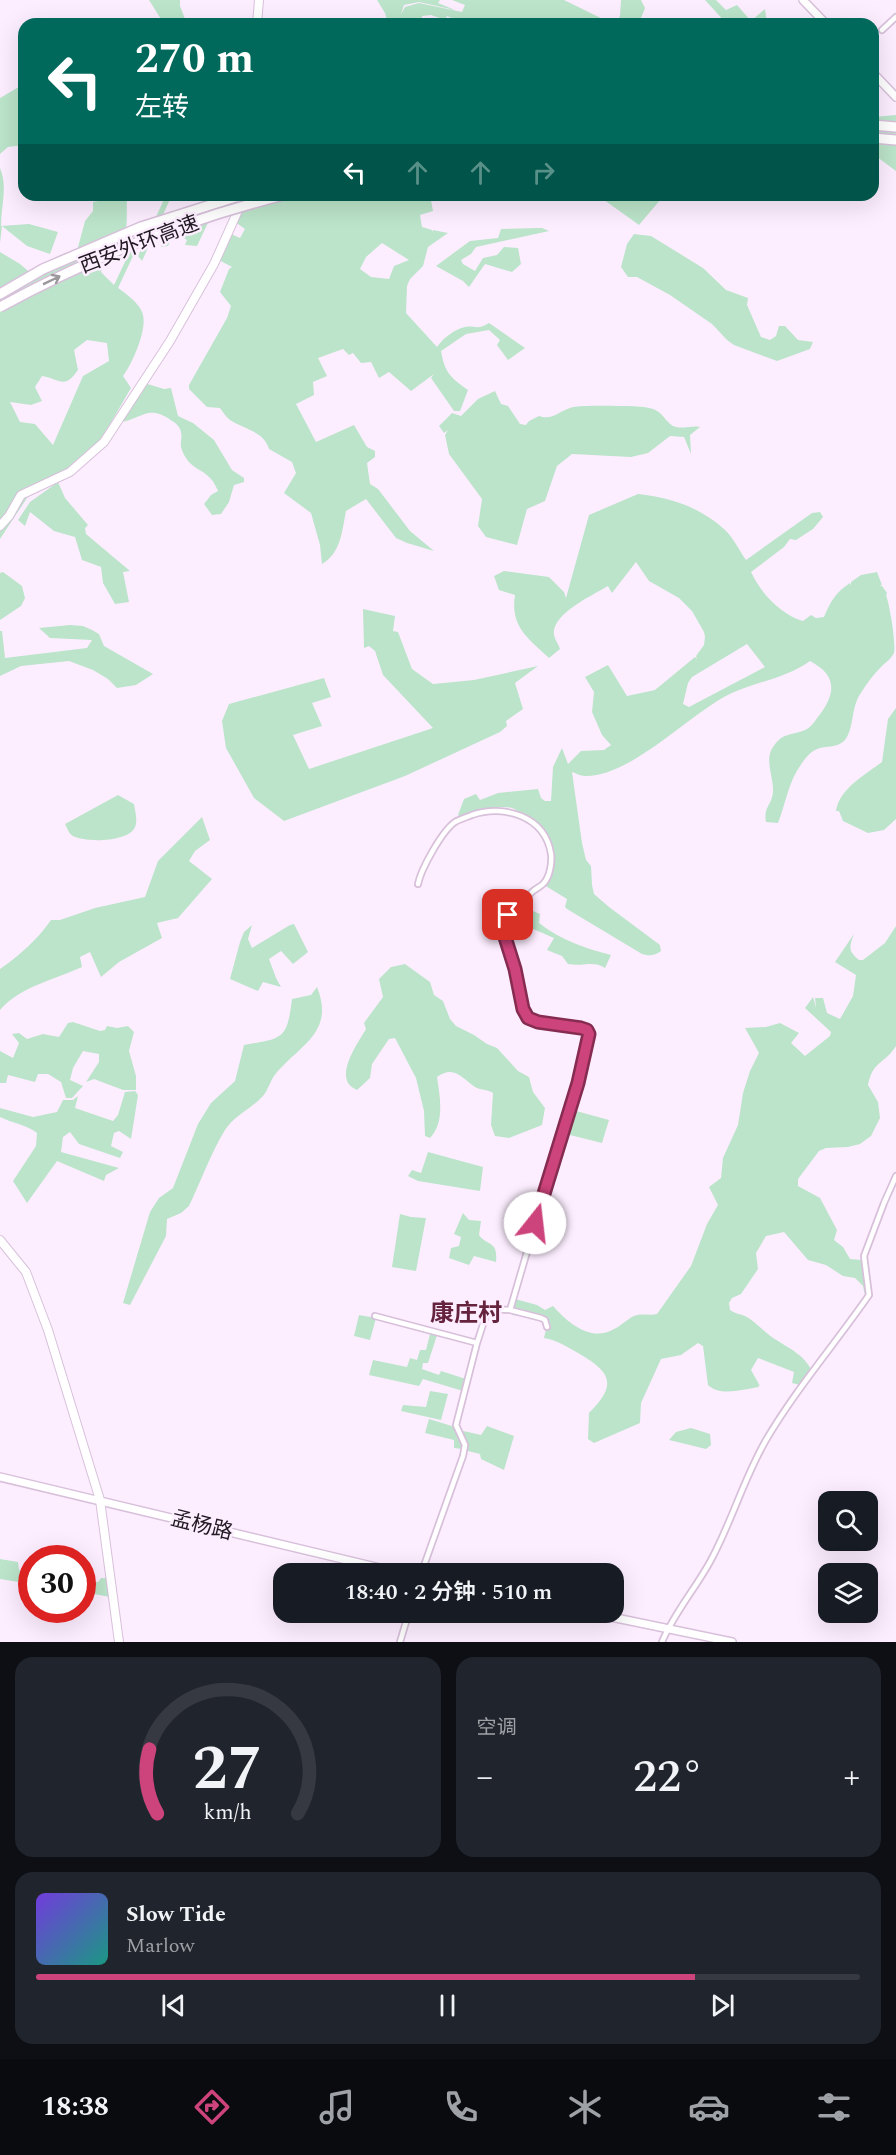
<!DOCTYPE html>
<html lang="zh">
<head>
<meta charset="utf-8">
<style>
  body { margin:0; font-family:Spectral,"Noto Sans SC",serif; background:#20242c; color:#f1f3f6; height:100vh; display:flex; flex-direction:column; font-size:22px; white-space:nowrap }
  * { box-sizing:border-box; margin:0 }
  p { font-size:20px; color:#9ea1a6 }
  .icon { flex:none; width:33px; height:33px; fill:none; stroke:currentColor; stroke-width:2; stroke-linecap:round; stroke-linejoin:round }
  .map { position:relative; height:1642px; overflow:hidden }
  .sheet { display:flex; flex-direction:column; gap:15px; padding:15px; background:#0d0f14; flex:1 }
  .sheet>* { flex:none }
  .banner { position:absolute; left:18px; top:18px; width:861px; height:183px; border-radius:18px; box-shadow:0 6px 24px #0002; background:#00695c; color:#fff; overflow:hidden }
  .controls { position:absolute; left:818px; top:1491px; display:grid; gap:12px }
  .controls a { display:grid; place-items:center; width:60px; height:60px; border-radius:12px; background:#171b24; box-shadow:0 6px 24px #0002; font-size:30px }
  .speed { position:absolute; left:18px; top:1545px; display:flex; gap:12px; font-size:30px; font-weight:700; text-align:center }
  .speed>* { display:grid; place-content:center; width:78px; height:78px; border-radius:50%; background:#171b24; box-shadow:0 6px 24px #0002; line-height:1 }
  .speed .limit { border:9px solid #d22; background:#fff; color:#111 }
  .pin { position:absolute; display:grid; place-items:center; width:51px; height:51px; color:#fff; margin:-26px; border-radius:12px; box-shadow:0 3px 9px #0006 }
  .me { position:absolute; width:66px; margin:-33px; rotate:16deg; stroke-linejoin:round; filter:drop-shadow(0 0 4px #0008) }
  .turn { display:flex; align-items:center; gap:21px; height:126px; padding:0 18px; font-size:27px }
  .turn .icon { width:78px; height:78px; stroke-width:2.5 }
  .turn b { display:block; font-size:42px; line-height:51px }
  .lanes { display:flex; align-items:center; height:57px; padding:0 18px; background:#0003; justify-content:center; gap:30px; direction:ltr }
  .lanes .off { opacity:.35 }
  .big { font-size:45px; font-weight:600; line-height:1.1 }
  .sheet .tile { flex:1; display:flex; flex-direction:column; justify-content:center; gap:9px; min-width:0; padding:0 21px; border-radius:18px; background:#20242c }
  .sheet .dial { align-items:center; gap:0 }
  .dial svg { height:156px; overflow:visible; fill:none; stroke:#363941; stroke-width:7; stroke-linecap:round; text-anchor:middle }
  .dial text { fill:#f1f3f6; stroke:none }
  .song { display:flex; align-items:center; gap:18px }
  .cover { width:72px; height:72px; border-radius:9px; background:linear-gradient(135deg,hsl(260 70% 55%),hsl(170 70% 35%)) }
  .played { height:6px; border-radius:3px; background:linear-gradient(90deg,#cd437b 80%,#363941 80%) }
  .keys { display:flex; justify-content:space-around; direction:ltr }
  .heat { display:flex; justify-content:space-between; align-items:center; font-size:33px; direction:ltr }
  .sheet .tiles { flex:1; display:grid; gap:15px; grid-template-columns:1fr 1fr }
  .tile:last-child { grid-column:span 2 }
  .trip { position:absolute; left:273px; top:1563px; width:351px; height:60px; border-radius:18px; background:#171b24; box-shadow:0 6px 24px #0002; font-weight:600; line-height:60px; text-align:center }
  .tab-bar { display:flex; height:96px; justify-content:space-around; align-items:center; background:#090b0e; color:#9ea1a6 }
  .tab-bar .icon { width:42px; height:42px }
  .tab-bar .current { color:#cd437b }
  .tab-bar b { font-size:27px; color:#f1f3f6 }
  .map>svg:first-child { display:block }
  .green { fill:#bbe4ca; fill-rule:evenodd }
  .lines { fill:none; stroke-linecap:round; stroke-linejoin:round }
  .street-casing { stroke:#d8c0db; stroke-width:8 }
  .secondary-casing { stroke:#d8c0db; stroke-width:10 }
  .primary-casing { stroke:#d8c0db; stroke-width:10 }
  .highway-casing { stroke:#d8c0db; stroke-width:12 }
  .street { stroke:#fff; stroke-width:4.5 }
  .secondary { stroke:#fff; stroke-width:7 }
  .primary { stroke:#fff; stroke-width:8 }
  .highway { stroke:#fff; stroke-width:9 }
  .highway-bridge-casing { stroke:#d8c0db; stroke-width:12; stroke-linecap:butt }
  .highway-bridge { stroke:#fff; stroke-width:9 }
  .oneway { stroke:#9c989c }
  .route-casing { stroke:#852c50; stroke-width:15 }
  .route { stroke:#cd437b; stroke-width:10 }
  .labels { text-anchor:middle; stroke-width:5; stroke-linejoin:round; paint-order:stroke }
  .street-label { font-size:21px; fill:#221a23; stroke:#fdeeff }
  .quarter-label { font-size:24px; font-weight:bold; fill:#66233d; stroke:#fdeeff }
</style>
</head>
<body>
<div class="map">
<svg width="896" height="1642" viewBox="0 0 896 1642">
  <rect width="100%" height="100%" fill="#fdeeff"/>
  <path class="green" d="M149,0H180V6L187,24H164Z
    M377,0H440L438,3L455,10L419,2L404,5L401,14L405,7L419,3L462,12L465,5L452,0H564L613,24H465L447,16L445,20L431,15L422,16V24H388L385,13Z
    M621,0H641L645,8L639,23L640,24H616L620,16Z
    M705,0H716L726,10L737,5L751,21L765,9L767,24H727Z
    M24,84V145L8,147L0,154V98Z
    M896,115V171L873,154V117Z
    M0,168C8,187 1,205 1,226L29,224L58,232L50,254L27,246L2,226L0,243Z
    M111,195H127C126,215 130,239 116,255C110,262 104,262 101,272L114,285L142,226L148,224L118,288C125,293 139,303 142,312C149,327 132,364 123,376L131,388L95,450L27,498L0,539V252L20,264L33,275C45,264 62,250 77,251L85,221L93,211V202L108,199ZM87,340L107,343L109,361L83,376L53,445L35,424L20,422L10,402L31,405L42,401L35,387L42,376C60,379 64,390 78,370L74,350Z
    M166,195H172L142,261L138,256Z
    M262,195H430L433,211L420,215L422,227L432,230V232L433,230L448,233L428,247L423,266L410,279L407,286L406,313L437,347C443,338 455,329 465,327C477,325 475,331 489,323L525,348L508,360L497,345L500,340L489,330L466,334L441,351C445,373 450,377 468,390L460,411H454L431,378L434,374L411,391L389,372L379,378L371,362L361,363L353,353L349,355L343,349L318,358L327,376L313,382L314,395L296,404L316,442L354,425L367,447L375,451V457L367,463L370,484L378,489L410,531L434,551L407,543L396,538L366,499L346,511C342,531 341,553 322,564L320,545L311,513L284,493L296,473L292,462L269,449C264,431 243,429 230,420C226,417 223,412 220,408L207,407L189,389V385L227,318L231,306L220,292L229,269L232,267L215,258L227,232L240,238L245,229L231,219L237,199L254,207ZM382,243L409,260L394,266L389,279L371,277L360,269L366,257Z
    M600,195H671L661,199L639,225L600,197Z
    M215,208L197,246L185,245L187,240L175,233L168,246L161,247L175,214Z
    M542,228L549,231L476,247L471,254L461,260L463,264L475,271L483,258L497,255L504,247L518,248L521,264L512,272L485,264L469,287L463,281L436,266L470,241L498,238L501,229Z
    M634,234L651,236L703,268L726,290L748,298L747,305L761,337L770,340L776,336L779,326H785L798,340L813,342L810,349L777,361L734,345L727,340L712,324L670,295L637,277H628L621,267L627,244Z
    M141,382L164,389L171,388L178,416L193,423L214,440L232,470L244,478V482L234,485L229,502L221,514L212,515L204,504L211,495L218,491C216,487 214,482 211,479C203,470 192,468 186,458C177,443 183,443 181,432C180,427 176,423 172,421C147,403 143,420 116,423Z
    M495,391L501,404L508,406L520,424L526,425L529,421L539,416C553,421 560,410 573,407C583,405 617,406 629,406C639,407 652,406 660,413C664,417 668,423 673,426C682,430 691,425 700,427L690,435L691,454L684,437L670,436L648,453L631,457L572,454L557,466L545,501L527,509L517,545L486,537L478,526L482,499L449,454L445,435L448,430L444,433L439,426L452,413L461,416L478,399Z
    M58,482L65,498L88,525L85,528L86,534L130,571L123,572L129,602L115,604L103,583L101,567L82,560L75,537L54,531L30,512L25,526L18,520L30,502Z
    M638,494C671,498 698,506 724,529C733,537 739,550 746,560L812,513L820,512L823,517L813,529L796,540L790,539L784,547L751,572C761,593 780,614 803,621L811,615L816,618L824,617C830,602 836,592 850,583L851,586V582L861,575L877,572L882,585L879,586H882L887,593L886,595C890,606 896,644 894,653C891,659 886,662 881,667C873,675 865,686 859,696C851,710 854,728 845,740C837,749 824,745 815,750C809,753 805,759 802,763C788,782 786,803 778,823L766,822C763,807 772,805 773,792C774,778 764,759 773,747C783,732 791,736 805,730C812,727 816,719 821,713C837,691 835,674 810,661C784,680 751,682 724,697C686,718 629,777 585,776C580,776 576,773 572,772L582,843L586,860L591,866L592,885L594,894L609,907L660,945L661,951C654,956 650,956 642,954L567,909L565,907L567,899L544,885C548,874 555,861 551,849C547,837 524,812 512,808C496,804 476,812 461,818L458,815L464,799L476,794L480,800L498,793L538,789L541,798L545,801H551L553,767L562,748L568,764L581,751L604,750L611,745L602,735L592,712L594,692L585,677L608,665L627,696L655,690L695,657L697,659L696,656L704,645L705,637L704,632L692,611L679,598L649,581L636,562L612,593L608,586C593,595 551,614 554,635C555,640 559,645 560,649L549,658C528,638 510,627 515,595L499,590L494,576L504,571L549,577L564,592L566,598L589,515ZM747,644L765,667L689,707L683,704L688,683L692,677Z
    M3,572L22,586L25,598L21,606L0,620V573Z
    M363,609L395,616L393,631L398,632L412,669L433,684L474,680L538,666L515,683L523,709L506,721L507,726L500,732L405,776L284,821L254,798L226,748L222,721L229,704L324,678L331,697L312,703L322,726L293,735L309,769L433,728L383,675L375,651L369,646L364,648Z
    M70,625L83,626L92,630L99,634L104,646L153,674L136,685L117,688L108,679L93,670L69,661L21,666L0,676V631H2L5,658L87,648L92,640L50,638L39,628Z
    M896,708V819L884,830L868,833L843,821L839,811H832H836C839,789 866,774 882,762L888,719Z
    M118,795L134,804C135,811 138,821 135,827C129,842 86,843 73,836C69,834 67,828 65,824Z
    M202,817L210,840L195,851L189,861L212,879L178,918L157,923L162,938L119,962L101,977L90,952L80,957L82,967C54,980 21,986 0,1010V969C20,955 37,940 51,920H60L95,908L145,897L158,861Z
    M521,906L540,914L539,923C561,940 584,948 611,955L605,968C593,960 582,967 568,964L562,956L547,950L554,938L517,922L520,913L516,911Z
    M294,924L308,952L293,964L281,951L269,959L276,978L281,987L263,982L258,991L230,979L240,942L244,932L252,925L248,939L252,948L290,925Z
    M896,926V1046C884,1065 873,1060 868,1085L878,1102L880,1118L871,1136L860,1144L848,1147L826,1148L819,1151L798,1179V1186L820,1198L837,1230L834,1240L843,1247L850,1259L862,1260L868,1289L866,1300L863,1286L855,1278L843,1276L826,1265L808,1260L784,1232L766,1236L756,1253L758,1269L741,1294L732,1298L729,1303L730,1310C735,1314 742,1314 747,1317C758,1324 767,1335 778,1341C792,1350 803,1355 811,1369L800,1385L792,1383L794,1372L758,1358L751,1370L760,1386L758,1385L759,1387C744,1389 720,1397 708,1385L703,1346L698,1343L681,1355L661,1359L641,1403L640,1423L594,1443L588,1439L589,1413C618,1384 611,1372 578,1353C568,1347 556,1340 544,1338L547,1325L544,1319L512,1315L515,1299L537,1305L545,1310L553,1306C567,1322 591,1343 614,1329C621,1326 627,1319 634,1316C641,1313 650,1316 657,1314L691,1266L707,1224L718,1205L709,1187L721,1178L723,1158L738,1125L743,1093L750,1071L759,1053L745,1028L766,1027L780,1023L799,1033L791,1043L805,1056L830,1036L831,1032L805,1008L813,997L816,1008L815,998H823L827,1013L840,1019L853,996L856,975L835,962L854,934C849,947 848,951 859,960H863L885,943Z
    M405,964L430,982L434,995L443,1001L450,1019L456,1026L474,1035L487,1044L497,1048L518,1071L529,1077L533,1092L545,1108L542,1125L509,1138L495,1136L491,1125L493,1093C487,1089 480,1090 475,1087C463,1079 454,1064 437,1077C440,1096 445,1123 430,1138L425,1136L424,1111L416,1078L395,1038L389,1039L372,1064L370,1078L357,1090C331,1080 358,1043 366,1029L364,1023L383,997L379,979L391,967Z
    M317,987C336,1034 297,1046 274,1076C270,1082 268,1090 263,1096C252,1108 234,1116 225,1130C211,1153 201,1181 189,1206L181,1213L167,1219L166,1236L130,1305L123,1303L150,1212L159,1198L173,1188L198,1124L211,1103L235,1081L244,1045C282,1038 287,1041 292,999L311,995Z
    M73,1022L100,1031L105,1030L107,1026L117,1028L128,1026L134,1032L129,1051L136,1076V1090H123L94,1079L86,1082L99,1062V1054L83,1051L73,1068L70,1080L83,1086L72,1098H66L61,1082L48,1074H38L35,1082L8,1075L6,1083H0V1051L13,1058L19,1043L12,1034L19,1033L27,1039L43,1034L59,1037L68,1023Z
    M135,1091L138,1095L131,1139L119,1131L114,1133L111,1146L123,1152L120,1158L79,1144L70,1132L63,1137L61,1152L119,1168L106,1175L104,1181L57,1161L27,1203L13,1181L36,1146L37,1133C27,1125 12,1123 0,1117V1108L33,1117L57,1112L63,1100H73L78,1096L75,1108L113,1121L118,1115L125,1092Z
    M569,1109L609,1120L602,1143L562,1133Z
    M428,1152L483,1167L480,1191L418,1181L408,1176L412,1170L421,1173Z
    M463,1213L469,1220L481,1221L479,1235C488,1247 498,1240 496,1262L474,1256L469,1265L449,1258L451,1248L459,1246L461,1237L454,1234Z
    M400,1214L411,1217L426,1218L416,1271L392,1267Z
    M359,1315L376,1318L370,1340L354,1336Z
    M431,1330L438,1332L428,1363H423L422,1369L439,1375L441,1371L466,1379L463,1391L423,1379L419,1386L369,1375L373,1360L407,1367L410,1358L417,1360L420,1350H426Z
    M430,1391L448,1394L441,1420L401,1411L403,1405L426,1407Z
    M429,1419L455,1427L463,1439L462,1449L454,1448V1440L425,1433Z
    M487,1426L514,1436L504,1470L481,1459L480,1454L464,1450L459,1430L481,1435Z
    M691,1428L710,1434L711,1445L706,1449L669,1440L676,1432Z
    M0,1559L18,1562L19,1570L31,1572V1584L0,1579Z
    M101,1578H107L110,1597L83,1592L82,1579L98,1582Z"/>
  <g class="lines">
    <g class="street-casing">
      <path id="street" d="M882,30L896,17
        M418,884C421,869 442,831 455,822C460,819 467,817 472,815C504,804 545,816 551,854C552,863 550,877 543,884C540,887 535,889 532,892C528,896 525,902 521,906C515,912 507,913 504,921C502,925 503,930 504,935C506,947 512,958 515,970C519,986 520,1003 528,1018L538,1022L587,1030L589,1040L510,1310
        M375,1316L477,1343L456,1425L465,1445L463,1456L421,1574
        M477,1343L488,1309L510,1310L541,1318L545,1320L547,1327
        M400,1642L409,1612
        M662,1642C674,1613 696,1588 711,1560C732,1521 744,1478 766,1440C796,1389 835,1344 869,1295L864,1256L884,1203L896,1176"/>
    </g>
    <g class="secondary-casing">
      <path id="secondary" d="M803,0L826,24
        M873,73L896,97
        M0,1477L405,1574
        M587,1612L732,1642"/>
    </g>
    <g class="primary-casing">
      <path id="primary" d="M257,24L259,0
        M0,526L9,516L21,495L70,472L104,442L170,341L214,264L245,195
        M0,1240L26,1272L48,1330L100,1500L119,1642"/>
    </g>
    <g class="highway-casing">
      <path id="highway" d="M873,125L896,127
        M873,138L896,140
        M0,294L43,269L141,227L242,195"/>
    </g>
    <use href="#street" class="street"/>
    <use href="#secondary" class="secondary"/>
    <use href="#primary" class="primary"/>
    <use href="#highway" class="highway"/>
    <g class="highway-bridge-casing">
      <path id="highway-bridge" d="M0,307C90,258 185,220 284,195"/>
    </g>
    <use href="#highway-bridge" class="highway-bridge"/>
  </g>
  <defs><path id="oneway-shaft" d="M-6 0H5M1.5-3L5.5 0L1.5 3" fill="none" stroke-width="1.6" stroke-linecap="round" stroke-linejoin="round" transform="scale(1.5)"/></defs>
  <use class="oneway" href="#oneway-shaft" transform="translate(52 280) rotate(-26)"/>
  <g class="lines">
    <g class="route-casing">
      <path id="route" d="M508,915L503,924L504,934L515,969L523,1009L528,1018L538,1022L581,1028L587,1030L589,1034L578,1083L535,1223"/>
    </g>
    <use href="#route" class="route"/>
  </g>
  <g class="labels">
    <g class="street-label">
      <text transform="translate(139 244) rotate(-21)" y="7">西安外环高速</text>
      <text transform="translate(202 1525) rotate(14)" y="7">孟杨路</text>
    </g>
    <g class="quarter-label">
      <text x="466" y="1321">康庄村</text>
    </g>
  </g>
</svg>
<div class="controls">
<a><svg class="icon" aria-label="search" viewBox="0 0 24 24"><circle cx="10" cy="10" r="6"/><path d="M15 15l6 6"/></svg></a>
<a><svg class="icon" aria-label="layers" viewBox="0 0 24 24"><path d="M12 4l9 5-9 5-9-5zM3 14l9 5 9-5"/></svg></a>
</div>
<div class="speed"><div class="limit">30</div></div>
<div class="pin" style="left:508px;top:915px;background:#d93025"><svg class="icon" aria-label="arrive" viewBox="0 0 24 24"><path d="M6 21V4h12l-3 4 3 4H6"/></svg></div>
<svg class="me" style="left:535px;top:1223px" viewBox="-20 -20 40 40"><circle r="19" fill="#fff"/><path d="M0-13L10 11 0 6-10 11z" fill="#cd437b"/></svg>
<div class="trip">18:40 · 2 分钟 · 510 m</div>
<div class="banner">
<div class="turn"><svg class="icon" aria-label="left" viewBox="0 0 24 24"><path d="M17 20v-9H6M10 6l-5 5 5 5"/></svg><div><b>270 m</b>左转</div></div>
<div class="lanes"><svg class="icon" aria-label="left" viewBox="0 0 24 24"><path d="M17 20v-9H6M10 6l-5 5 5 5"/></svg><svg class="icon off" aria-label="ahead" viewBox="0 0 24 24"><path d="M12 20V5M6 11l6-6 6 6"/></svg><svg class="icon off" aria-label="ahead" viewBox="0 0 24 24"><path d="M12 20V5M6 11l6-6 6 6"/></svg><svg class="icon off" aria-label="right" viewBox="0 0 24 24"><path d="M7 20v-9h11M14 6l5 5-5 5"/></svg></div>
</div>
</div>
<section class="sheet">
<div class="tiles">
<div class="tile dial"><svg viewBox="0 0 100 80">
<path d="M14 69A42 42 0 1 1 86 69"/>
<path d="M14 69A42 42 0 0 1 10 36" stroke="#cd437b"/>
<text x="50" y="56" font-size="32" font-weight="700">27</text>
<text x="50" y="72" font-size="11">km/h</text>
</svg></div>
<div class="tile"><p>空调</p>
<div class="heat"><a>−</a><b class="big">22°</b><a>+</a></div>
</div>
<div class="tile">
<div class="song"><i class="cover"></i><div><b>Slow Tide</b><p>Marlow</p></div></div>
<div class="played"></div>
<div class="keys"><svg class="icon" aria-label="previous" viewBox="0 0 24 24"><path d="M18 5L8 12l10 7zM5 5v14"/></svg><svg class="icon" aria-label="pause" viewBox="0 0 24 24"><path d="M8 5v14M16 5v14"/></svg><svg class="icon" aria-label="next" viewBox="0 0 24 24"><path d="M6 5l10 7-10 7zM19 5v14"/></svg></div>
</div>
</div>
</section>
<nav class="tab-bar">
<b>18:38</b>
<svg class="icon current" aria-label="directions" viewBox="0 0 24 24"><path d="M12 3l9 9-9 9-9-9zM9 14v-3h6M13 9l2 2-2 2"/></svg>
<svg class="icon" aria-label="music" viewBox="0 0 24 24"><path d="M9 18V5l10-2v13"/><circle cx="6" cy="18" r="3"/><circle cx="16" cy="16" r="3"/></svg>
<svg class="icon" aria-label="phone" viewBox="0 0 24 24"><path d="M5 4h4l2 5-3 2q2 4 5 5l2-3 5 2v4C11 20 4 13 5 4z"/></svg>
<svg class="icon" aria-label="climate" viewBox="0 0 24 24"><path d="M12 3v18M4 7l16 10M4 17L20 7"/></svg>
<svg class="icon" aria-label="car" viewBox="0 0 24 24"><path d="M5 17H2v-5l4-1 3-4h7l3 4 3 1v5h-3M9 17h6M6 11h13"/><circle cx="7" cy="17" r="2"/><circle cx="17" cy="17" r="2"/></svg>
<svg class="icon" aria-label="filters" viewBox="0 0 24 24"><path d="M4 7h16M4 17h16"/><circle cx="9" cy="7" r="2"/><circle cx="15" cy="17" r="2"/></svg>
</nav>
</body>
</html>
